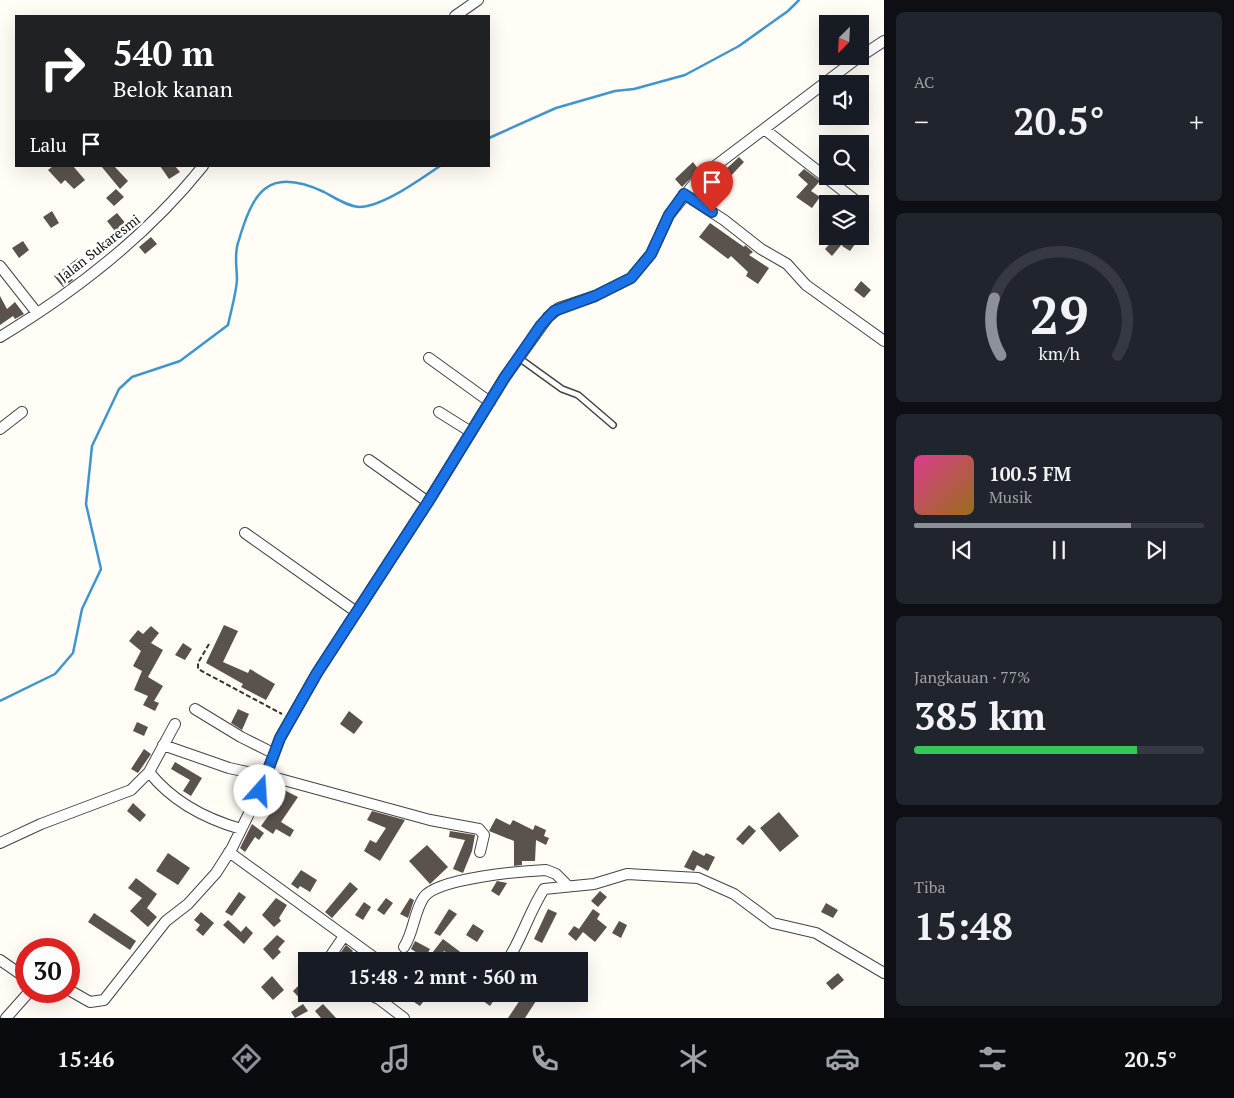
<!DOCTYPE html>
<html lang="id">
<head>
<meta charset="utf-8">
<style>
  body { margin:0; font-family:"PT Serif",serif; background:#20242c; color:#f1f3f6; height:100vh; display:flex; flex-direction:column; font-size:19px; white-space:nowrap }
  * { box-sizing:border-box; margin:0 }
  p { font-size:16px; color:#9ea1a6 }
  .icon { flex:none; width:28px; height:28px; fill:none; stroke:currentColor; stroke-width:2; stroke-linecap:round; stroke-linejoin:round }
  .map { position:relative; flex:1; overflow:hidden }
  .sheet { display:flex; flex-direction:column; gap:12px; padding:12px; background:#0d0f14; width:350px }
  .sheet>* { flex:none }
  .top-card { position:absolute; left:15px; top:15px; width:475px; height:152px; border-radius:0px; box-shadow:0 5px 20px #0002; background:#202124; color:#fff; overflow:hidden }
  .needle { width:32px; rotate:204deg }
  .fabs { position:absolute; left:819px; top:15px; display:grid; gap:10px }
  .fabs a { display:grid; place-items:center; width:50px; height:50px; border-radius:0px; background:#171b24; box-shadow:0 5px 20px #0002; font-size:25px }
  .speed { position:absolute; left:15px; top:938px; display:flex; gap:10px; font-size:25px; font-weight:700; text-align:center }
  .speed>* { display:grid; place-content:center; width:65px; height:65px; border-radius:50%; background:#171b24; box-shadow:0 5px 20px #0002; line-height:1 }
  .speed .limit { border:8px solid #d22; background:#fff; color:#111 }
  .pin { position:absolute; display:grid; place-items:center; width:42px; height:42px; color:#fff; margin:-51px -21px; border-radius:50% 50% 50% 0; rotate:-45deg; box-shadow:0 0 5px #0007 }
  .pin .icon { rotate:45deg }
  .me { position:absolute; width:55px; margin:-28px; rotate:19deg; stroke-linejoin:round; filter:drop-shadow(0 0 4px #0008) }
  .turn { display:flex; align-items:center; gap:18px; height:105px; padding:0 15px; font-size:22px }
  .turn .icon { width:65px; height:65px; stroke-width:2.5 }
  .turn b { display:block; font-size:35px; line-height:42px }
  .then { display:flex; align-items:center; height:48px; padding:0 15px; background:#0003; gap:10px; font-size:19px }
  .big { font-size:38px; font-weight:600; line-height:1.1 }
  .sheet .tile { flex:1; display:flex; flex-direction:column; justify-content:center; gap:8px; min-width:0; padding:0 18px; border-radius:8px; background:#20242c }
  .sheet .dial { align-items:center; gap:0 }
  .dial svg { height:130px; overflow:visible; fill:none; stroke:#363941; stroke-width:7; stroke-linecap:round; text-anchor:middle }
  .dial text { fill:#f1f3f6; stroke:none }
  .song { display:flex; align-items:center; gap:15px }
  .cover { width:60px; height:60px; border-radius:8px; background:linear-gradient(135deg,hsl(330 70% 55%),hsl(40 70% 35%)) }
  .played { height:5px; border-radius:2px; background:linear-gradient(90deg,#8c9099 75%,#363941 75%) }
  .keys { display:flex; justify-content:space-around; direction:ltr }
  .heat { display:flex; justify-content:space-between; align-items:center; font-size:28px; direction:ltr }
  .charge { height:8px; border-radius:4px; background:linear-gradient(90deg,#34c759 77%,#363941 0) }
  .trip { position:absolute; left:298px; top:952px; width:290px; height:50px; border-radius:0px; background:#171b24; box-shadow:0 5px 20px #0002; font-weight:600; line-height:50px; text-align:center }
  .menu { display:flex; height:80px; justify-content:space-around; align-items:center; background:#090b0e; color:#9ea1a6 }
  .menu .icon { width:35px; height:35px }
  .menu .active { color:#8c9099 }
  .menu b { font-size:22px; color:#f1f3f6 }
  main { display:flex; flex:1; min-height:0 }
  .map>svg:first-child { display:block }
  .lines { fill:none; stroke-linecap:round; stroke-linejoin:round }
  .stream { stroke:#3f96cf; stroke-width:2.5 }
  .building { fill:#5a524d }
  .service-casing { stroke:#444; stroke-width:8 }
  .minor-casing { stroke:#444; stroke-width:12 }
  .path { stroke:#333; stroke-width:2; stroke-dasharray:5 2.5; stroke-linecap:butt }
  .service { stroke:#fff; stroke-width:5 }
  .minor { stroke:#fff; stroke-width:10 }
  .route-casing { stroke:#114b97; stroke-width:12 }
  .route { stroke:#1a73e8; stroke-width:9 }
  .labels { text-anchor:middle; stroke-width:5; stroke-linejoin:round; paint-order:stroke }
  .street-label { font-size:14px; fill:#111; stroke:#fff }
</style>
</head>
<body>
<main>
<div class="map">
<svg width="884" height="1018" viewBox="0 0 884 1018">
  <rect width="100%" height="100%" fill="#fffdf5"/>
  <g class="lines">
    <path class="stream" d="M489,138L556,108L615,91L634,89L685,75L739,46L788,11L799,0
      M0,701L55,674L73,653L82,609L101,569L86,504L92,446L119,389L132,377L180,361L228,325C231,311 236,294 237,280C237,268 234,255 238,243C253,191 268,166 324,192C335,198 347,206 359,207C383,207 420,179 440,166"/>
  </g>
  <path class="building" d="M739,157L744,162L707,201L697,192L703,184L724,168L725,170Z
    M693,162L699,170L682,187L675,179Z
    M53,166H73L85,180L74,189L65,180L61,184L48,170Z
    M101,166H114L128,181L120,189Z
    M160,166H175L180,172L169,179Z
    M804,169L820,181L811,191L820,197L812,208L796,197L808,184L798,175Z
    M116,189L124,197L114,206L106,198Z
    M52,211L59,223L51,228L43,217Z
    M117,213L132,231L121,239L107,221Z
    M710,223L744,247L745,245L753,252L749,255L769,268L758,284L746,276L748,272L731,256L728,259L699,237Z
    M848,236L858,240L850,251L842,246Z
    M151,237L157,244L145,254L139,247Z
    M835,238L842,244L832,256L825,249Z
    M23,241L29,250L19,258L12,248Z
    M78,258L83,265L69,275L73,280L63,287L54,276Z
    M861,281L871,290L864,298L854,290Z
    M0,296L7,309L15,302L24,314L15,319L13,316L0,325Z
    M224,625L238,631L223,662L248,673L250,669L275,684L266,700L241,687L243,684L206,663Z
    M151,626L159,633L151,643L163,650L148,677L163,686L154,701L159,703L155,711L143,705L148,696L134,690L142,671L133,666L141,651L129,641L138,630L143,634Z
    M183,643L192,649L185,660L175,655Z
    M238,709L249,714L242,730L231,723Z
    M349,711L363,722L354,734L340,724Z
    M137,722L148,727L144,736L133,731Z
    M144,749L151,754L138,773L131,769Z
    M175,762L202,778L191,796L183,791L190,780L171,769Z
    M276,786L298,797L281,822L294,830L290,837L276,829L273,834L261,826L274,808L262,802L267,792L271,794Z
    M133,803L146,815L140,822L127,811Z
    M372,811L405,820L380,861L364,851L370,840L376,843L386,828L367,820Z
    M779,812L799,836L780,852L760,828Z
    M496,818L510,825L513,820L533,830L535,825L546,830L544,836L549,838L546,845L536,840L535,861H522V865L514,866V841L489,831Z
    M252,824L264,833L259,840L255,837L245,852L240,848Z
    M749,825L756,831L743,845L736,839Z
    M450,831L475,835L472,851L463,873L453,869L465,840L449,837Z
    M427,845L448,867L430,884L409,861Z
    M693,850L704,856L706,853L715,857L708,871L697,865L694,871L684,867Z
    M168,853L190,868L178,885L156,871Z
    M301,870L317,880L310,892L300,886L298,889L291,884Z
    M136,878L157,894L147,908L157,917L148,927L130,911L142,898L128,888Z
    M497,881L507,883L499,896L491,891Z
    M350,882L358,889L332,918L325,912Z
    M600,891L607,897L598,907L591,901Z
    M239,892L246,897L232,916L225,912Z
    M276,898L287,905L279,918L281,921L274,927L262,915Z
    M386,898L393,903L384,915L377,910Z
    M410,898L414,900L408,918L400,914Z
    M364,902L371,907L363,920L355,915Z
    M826,903L838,910L833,918L821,912Z
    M449,909L457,914L440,936L434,933Z
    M548,909L557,913L542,943L534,939Z
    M593,909L600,914L597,919L607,927L595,942L583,932L576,941L568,934L574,926L579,929Z
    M201,912L214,923L203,936L196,930L200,925L194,920Z
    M94,913L136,941L130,950L88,922Z
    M228,920L241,932L246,926L253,933L244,944L223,925Z
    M619,921L627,925L621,938L612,933Z
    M473,924L484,931L477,942L466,935Z
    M277,935L285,941L278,949L281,952L273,960L263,949Z
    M443,939L463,954L459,960L444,951L439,958L432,953Z
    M415,941L430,949L425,958L411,949Z
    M346,945L353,951L345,961H335Z
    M838,973L844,980L832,990L826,983Z
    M272,976L284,990L273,1000L261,987Z
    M302,982L306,987V998L302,1001L293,991Z
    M402,994H429L420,1006Z
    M465,994H491L496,997L490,1006L479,998L476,1002Z
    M524,994L536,1001L525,1018H508Z
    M303,1004L308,1011L295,1018L291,1012Z
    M323,1004L336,1018H321L315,1011Z"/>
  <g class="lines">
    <g class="service-casing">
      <path id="service" d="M519,358L562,389L578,395L613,425"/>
    </g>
    <g class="minor-casing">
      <path id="minor" d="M455,16L478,0
        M764,129L860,204
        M684,194L724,220L761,249L787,264L806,285L884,341
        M0,266L37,313
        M0,337C76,291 147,236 203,166
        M429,358L490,402
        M439,412L471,432
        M0,429L22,412
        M369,460L428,502
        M245,533L355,611
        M195,709L241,737L273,753
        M163,745L229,768L280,779L430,820L479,829L484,835L480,852
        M149,772C172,801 206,819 241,829
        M0,843L41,824L131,790L149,772L175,724
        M229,852L379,961
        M404,947C414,932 414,911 424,897C438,878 522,871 546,870L556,874L568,886
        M0,960L26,978
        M327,961L344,936
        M507,961C522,939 529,912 544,889L594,884L627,874L698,878L734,894L773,923L816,933L884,973
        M69,990L90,1002L104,1000L166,921L188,904L216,873L232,848L260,791L280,738L317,673L428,502L505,377L548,317L559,308L595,296L631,278L651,254L669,215L698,179L855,60L884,41
        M368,994L379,999
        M379,994V999L404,1018
        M6,1018L30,991"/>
    </g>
    <path class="path" d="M209,644L198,663V669L282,714"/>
    <use href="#service" class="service"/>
    <use href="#minor" class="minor"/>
  </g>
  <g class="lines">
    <g class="route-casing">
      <path id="route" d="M260,791L280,738L317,673L428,502L505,377L541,325L554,311L595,296L631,278L651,254L669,215L684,194L712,212"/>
    </g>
    <use href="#route" class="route"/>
  </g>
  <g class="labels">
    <g class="street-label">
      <text transform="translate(99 248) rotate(-38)" y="5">Jalan Sukaresmi</text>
    </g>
  </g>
</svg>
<div class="fabs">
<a><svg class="needle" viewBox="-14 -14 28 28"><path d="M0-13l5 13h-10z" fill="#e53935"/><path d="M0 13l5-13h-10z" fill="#9ea1a6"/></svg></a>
<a><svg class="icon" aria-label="sound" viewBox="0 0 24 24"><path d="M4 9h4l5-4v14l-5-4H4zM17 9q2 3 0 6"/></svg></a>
<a><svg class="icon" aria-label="search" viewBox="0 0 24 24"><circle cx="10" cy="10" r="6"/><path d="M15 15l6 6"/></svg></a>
<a><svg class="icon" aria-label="layers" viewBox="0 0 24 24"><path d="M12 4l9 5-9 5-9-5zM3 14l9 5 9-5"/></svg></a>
</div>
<div class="speed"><div class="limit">30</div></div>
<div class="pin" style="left:712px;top:212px;background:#d93025"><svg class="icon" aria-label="arrive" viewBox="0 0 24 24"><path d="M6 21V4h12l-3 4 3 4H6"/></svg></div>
<svg class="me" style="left:260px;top:791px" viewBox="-20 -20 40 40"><circle r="19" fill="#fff"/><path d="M0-13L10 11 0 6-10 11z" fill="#1a73e8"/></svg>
<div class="trip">15:48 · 2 mnt · 560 m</div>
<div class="top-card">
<div class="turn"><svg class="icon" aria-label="right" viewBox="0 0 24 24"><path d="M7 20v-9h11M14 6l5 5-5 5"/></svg><div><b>540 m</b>Belok kanan</div></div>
<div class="then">Lalu<svg class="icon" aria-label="arrive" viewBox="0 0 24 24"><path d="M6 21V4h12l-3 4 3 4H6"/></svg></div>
</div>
</div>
<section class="sheet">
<div class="tile"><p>AC</p>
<div class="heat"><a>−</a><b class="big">20.5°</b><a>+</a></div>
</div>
<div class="tile dial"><svg viewBox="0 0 100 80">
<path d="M14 69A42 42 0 1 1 86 69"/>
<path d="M14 69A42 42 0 0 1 10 34" stroke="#8c9099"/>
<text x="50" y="56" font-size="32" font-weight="700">29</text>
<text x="50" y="72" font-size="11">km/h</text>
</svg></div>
<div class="tile">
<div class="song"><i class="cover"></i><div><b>100.5 FM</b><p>Musik</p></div></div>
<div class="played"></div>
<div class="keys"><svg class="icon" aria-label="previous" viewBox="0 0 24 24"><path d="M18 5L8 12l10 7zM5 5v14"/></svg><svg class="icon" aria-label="pause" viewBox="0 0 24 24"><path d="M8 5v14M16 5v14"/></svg><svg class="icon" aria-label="next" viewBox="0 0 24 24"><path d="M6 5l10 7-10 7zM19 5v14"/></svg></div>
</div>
<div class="tile"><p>Jangkauan · 77%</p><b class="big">385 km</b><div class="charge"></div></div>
<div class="tile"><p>Tiba</p><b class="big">15:48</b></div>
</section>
</main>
<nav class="menu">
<b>15:46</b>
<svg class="icon active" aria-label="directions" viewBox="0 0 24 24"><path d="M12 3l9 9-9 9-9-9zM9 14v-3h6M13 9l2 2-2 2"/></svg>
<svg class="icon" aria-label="music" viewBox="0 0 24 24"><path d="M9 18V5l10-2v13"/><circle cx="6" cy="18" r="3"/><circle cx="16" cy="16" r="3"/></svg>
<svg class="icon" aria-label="phone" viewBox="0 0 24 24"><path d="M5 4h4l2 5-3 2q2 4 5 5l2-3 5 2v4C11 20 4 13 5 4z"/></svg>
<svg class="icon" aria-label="climate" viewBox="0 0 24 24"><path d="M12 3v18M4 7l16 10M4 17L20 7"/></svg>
<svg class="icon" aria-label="car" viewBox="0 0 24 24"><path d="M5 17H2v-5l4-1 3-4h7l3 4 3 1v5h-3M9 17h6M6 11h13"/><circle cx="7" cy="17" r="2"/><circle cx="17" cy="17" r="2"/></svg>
<svg class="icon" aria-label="filters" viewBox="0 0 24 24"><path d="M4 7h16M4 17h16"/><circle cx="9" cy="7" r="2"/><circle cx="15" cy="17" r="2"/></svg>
<b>20.5°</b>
</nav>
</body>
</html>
